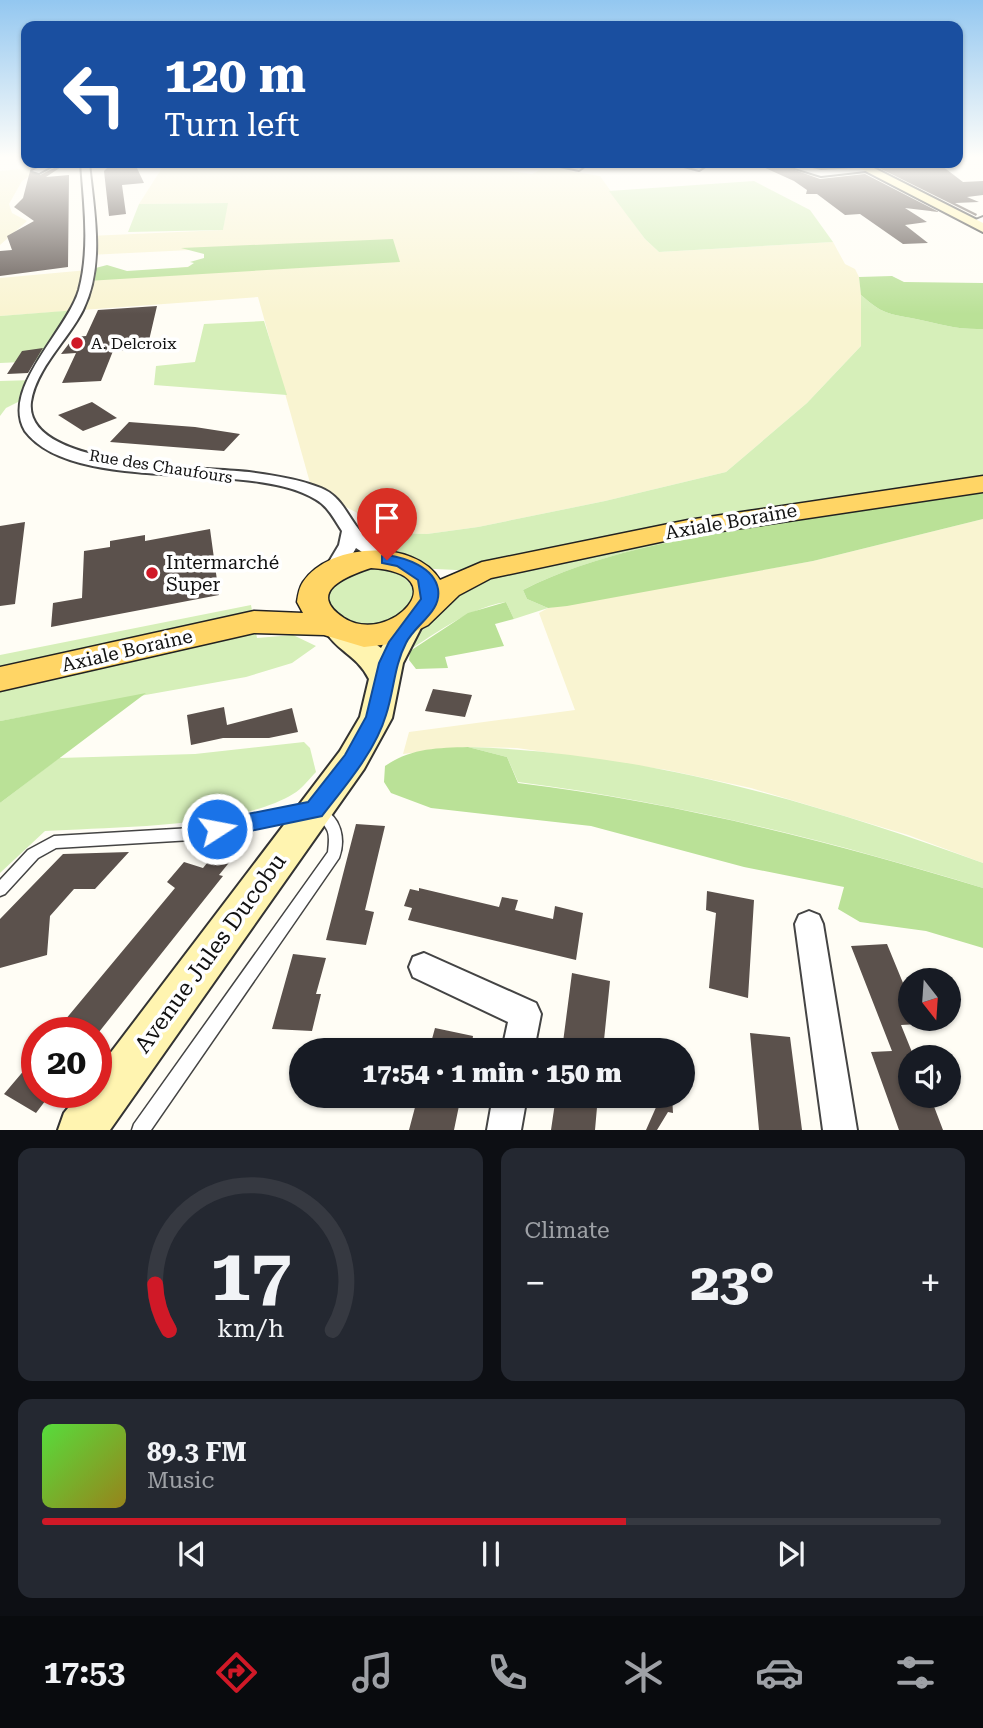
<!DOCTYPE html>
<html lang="en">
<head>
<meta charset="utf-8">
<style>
  body { margin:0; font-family:"Roboto Serif",serif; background:#242831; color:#f1f3f6; height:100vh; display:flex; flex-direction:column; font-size:26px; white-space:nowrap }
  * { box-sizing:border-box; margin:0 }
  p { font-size:23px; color:#9ea1a6 }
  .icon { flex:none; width:38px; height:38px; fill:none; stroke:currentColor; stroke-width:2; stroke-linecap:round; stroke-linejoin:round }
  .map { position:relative; height:1130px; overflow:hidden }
  .side { display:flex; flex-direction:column; gap:18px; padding:18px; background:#0d0f14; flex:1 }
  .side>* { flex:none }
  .top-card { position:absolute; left:21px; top:21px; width:942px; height:147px; border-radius:14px; box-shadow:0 2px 5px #0004; background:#1a4fa0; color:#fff; overflow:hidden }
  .needle { width:46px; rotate:163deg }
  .tools { position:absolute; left:898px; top:968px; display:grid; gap:14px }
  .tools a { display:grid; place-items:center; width:63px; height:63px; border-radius:50%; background:#171b24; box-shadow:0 2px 5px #0004; font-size:35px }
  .speed { position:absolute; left:21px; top:1017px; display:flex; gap:14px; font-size:35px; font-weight:700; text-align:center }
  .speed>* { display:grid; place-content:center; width:91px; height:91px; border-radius:50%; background:#171b24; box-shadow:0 2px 5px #0004; line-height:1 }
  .speed .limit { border:10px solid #d22; background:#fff; color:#111 }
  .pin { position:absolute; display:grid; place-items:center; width:60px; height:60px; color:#fff; margin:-72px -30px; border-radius:50% 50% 50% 0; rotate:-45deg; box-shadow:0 0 7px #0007 }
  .pin .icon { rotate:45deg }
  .me { position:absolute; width:77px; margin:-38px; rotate:79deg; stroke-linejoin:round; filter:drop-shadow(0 0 5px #0008) }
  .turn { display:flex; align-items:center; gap:24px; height:147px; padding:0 28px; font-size:32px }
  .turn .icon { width:91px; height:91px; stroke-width:2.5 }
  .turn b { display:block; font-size:49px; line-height:60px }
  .big { font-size:52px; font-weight:800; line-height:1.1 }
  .side .widget { flex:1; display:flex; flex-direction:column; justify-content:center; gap:10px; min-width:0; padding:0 24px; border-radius:14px; background:#242831 }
  .side .dial { align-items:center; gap:0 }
  .dial svg { height:182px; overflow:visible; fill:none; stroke:#363941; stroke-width:7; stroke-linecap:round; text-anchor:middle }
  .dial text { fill:#f1f3f6; stroke:none }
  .song { display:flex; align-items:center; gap:21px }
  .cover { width:84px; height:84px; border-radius:10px; background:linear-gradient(135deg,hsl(110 70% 55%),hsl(50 70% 35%)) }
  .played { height:7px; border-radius:4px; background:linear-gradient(90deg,#d01927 65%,#363941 65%) }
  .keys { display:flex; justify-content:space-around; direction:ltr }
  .heat { display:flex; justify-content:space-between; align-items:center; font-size:38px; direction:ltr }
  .side .tiles { flex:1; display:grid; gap:18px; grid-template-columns:1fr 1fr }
  .widget:last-child { grid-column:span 2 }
  .trip { position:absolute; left:289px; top:1038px; width:406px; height:70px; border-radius:35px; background:#171b24; box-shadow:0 2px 5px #0004; font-weight:800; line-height:70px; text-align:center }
  .menu { display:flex; height:112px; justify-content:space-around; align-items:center; background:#090b0e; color:#9ea1a6 }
  .menu .icon { width:49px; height:49px }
  .menu .active { color:#d01927 }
  .menu b { font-size:32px; color:#f1f3f6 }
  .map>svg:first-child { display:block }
  .farmland { fill:#f9f4d1 }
  .green { fill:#d6efb9 }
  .forest { fill:#bae197 }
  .building { fill:#5b514c }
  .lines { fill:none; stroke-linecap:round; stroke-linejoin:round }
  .lane-casing { stroke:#444; stroke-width:3 }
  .street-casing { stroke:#444; stroke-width:4 }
  .secondary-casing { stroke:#333; stroke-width:4 }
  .primary-casing { stroke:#222; stroke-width:3 }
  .lane { fill:#fff; fill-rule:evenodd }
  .street { fill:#fff; fill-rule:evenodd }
  .secondary { fill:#fff4b0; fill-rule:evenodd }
  .primary { fill:#ffd565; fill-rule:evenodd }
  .route { fill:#1a73e8; stroke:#114b97; stroke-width:2 }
  .poi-dot { fill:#d01927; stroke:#fff; stroke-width:2.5 }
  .labels { text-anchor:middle; stroke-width:7; stroke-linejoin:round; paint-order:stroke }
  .far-poi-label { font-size:16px; fill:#111; stroke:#fff; text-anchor:start }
  .far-street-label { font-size:16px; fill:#111; stroke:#fff }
  .street-label { font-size:19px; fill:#111; stroke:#fff }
  .poi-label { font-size:19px; fill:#111; stroke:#fff; text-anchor:start }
  .near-street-label { font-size:23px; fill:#111; stroke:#fff }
</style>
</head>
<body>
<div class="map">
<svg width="983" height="1130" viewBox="0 0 983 1130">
  <rect width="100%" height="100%" fill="#fffdf5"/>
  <path class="farmland" d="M238,163H449L532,174L546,167L600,176L645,239L659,252L833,242L845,264L855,269L859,277L863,310L861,346L807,403L726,472L605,501L478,527L427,534L397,533L312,490L258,297L0,316V278L88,270L87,280L392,240L89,255V236L223,230L227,203L139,204L162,168H237Z
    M43,167L22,181L9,204L12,213L27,221L0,245V171Z
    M983,519V863L908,835L751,788L667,770L517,748L468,747L403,754L409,732L575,710L539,613L548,608L813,561Z"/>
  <path class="green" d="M135,163H244L237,168H162L164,166H132Z
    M754,181L810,210L833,242L659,252L645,239L609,191Z
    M228,203L223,230L128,232L139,204Z
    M861,295C882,314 889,314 916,319C940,324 958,330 983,329V491C909,501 835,513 761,526C682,539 595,553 523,590L527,599L548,608L514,619L506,602C462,609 426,642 388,663L397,642L478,571L414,568L351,531L382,525L397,533L427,534L478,527L605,501L726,472L807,403L861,346Z
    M77,310L45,361L0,363V316Z
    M264,321L287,395L154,385L156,366L195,362L204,324Z
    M34,380L24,399L6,408L0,416V381Z
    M373,568C393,572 411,573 414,596C404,620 366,634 342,621C336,617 330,610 325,605L329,587L360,569Z
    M251,605L257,638L293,635L316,646L292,663L246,677L0,721V655Z
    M304,742L310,748L316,772C309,779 302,789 293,794C238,828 110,827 45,831L0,873V803L59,758L195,754Z
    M468,747C645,752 818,803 983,863V888C832,841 675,802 518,782L507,757Z"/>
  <path class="forest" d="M393,239L400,262L87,281L88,270L107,265L127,271L188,267L194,263L190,262L204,258V254L181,248Z
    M892,276L904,282L983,283V329C958,330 940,324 916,319C889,314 882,314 861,295L859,277Z
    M983,491V519L813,561L567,606L548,608L527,599L523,590C595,553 681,539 760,526C835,513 908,501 983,491Z
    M506,602L514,619L495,624L504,646L445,657L448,668L416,669L409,660L410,651L468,613Z
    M146,693L0,803V721Z
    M468,747L507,757L518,783C676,802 832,842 983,888V948L926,931L860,922L838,909L844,887L744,867L591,826L431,808L391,793L384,782L385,766C411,748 437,748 468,747Z"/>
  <path class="building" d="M754,163H775L820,179L865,174L939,212L905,208L927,222L905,225L928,243L903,244L860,214L845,215L817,194H806L807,190L794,181Z
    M869,163L942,166L963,182L983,181V195L967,197L979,202L955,203L977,214L976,216Z
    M109,166H136L144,183L122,185L126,214L109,216L104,171Z
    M56,167H61L46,177L69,175L68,267L0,276V251L12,250L7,236L34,221L14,207L23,198L30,171L40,175Z
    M157,306L147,349L113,351L101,381L62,383L76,353L61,354L74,337L86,336L98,310Z
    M43,348L28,373L7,374L22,351Z
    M92,402L117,418L83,431L58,415Z
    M129,422L195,427L240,434L224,451L110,442Z
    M25,522L15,604L0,606V526Z
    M210,529L219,595L51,627L53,603L82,598L84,551L110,547V541L145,535V541Z
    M433,689L472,695L465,717L425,711Z
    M224,707L227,725L292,708L298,732L269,738H223L191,745L187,715Z
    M356,824L385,826L365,910L374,912L366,945L326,940Z
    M129,852L95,889H74L50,916L47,955L0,968V919L63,854Z
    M216,852L232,859L219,875L223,876L99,1032H55L175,888L167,882L184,862L203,868Z
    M419,888L499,907L502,897L518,900L515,910L553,919L555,906L583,913L576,960L408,920L412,908L404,906L410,889L419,891Z
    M707,891L754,900L748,998L709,988L716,913L706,910Z
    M887,944L910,1000V1018H918L920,1024L901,1025L914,1057H910V1096H930L943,1130H899L871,1052L892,1051L851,946Z
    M293,954L326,958L316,994H321L312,1031L272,1029Z
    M572,973L610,981L603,1050H562Z
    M435,1028L473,1036L471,1050H429Z
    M750,1033L790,1037L802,1130H759Z
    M37,1055V1092H52L36,1113L4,1094Z
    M418,1096H461L454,1130H409Z
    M556,1096H598L595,1130H551Z
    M661,1096H672L673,1113L668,1112L657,1130H646Z"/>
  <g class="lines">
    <g class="lane-casing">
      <path id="lane" d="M303,807L308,808L309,812L308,816L303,817L192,840L56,848L38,858L5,894L0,896V880L28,850L54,836L192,828Z
        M321,808C341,816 346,839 339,858L151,1130H132L134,1124L328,852C331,827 327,831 315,813L316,809Z"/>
    </g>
    <g class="street-casing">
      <path id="street" d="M47,163H57L39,173L32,171Z
        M81,163H89C94,211 105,265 83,310C68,340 36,368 31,402C23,469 207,467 249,472C273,475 299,479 321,488C341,496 347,515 360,531C369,542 382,549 394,556L397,560L394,564H380L356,548L341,574H327L324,570L339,545L342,531C334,519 328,506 315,499C249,459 74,496 25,431C0,389 67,331 79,290C90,249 84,205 81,163Z
        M545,163H566L583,167L579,170Z
        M673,163H707L708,164L699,170Z
        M778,163H791L821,170L871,167L875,170L821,176Z
        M983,217V223L973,226L968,223Z
        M809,911L819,915L823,924L857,1130H823L795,924L799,915Z
        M424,953L536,1003L541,1014L534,1050H502L508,1022L413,977L409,967L413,957Z
        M493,1096H527L521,1130H487Z"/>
    </g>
    <g class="secondary-casing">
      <path id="secondary" d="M850,163H864L983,223V232Z
        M409,615L419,617L423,624L403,663L392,718L364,769L110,1130H58L64,1113L81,1092H96V1072L340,751L360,717L369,679C356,654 338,652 326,632L330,625C351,619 365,636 381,648L399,617Z"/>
    </g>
    <g class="primary-casing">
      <path id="primary" d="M983,476V492L688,536L491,578L459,595L428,625L390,644L364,647L324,635L254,633L0,691V667L254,611L303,613L297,602C298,595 299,588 303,582C329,543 414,538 440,580L482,562L688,520ZM371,568C460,573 390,647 344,618C305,592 347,576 371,568Z"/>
    </g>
    <use href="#lane" class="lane"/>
    <use href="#street" class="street"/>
    <use href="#secondary" class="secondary"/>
    <use href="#primary" class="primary"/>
  </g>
  <linearGradient id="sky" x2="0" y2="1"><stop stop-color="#93c7f0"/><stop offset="0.5" stop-color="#fffefa"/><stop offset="1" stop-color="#fffefa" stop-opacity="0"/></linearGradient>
  <rect width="983" height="314" fill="url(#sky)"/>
  <path class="route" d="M387,555C406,558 434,567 438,589C442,612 415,624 406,643C394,666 394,691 386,715C375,752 345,786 322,816L217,838L209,836L206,829L209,823L217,820L308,802L345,755L366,717L379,663L389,642L421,599L418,580L397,566L382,563V556Z"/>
  <g class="poi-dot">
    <circle cx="77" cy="343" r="7"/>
    <circle cx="152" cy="573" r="7"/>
  </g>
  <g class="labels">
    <g class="far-poi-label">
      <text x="91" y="349">A. Delcroix</text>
    </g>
    <g class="far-street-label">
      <text transform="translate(161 466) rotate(9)" y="6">Rue des Chaufours</text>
    </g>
    <g class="street-label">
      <text transform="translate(731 521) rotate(-10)" y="7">Axiale Boraine</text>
      <text transform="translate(127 650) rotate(-13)" y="7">Axiale Boraine</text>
    </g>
    <g class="poi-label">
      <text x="166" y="569">Intermarché<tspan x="166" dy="22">Super</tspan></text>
    </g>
    <g class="near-street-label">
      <text transform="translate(210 953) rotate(-54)" y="8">Avenue Jules Ducobu</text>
    </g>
  </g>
</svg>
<div class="tools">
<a><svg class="needle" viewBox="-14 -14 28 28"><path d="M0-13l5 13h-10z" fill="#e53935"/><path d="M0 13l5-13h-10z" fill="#9ea1a6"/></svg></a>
<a><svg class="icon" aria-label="sound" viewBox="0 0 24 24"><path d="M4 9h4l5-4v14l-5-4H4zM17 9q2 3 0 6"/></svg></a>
</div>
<div class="speed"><div class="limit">20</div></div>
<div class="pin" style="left:387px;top:560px;background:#d93025"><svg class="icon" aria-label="arrive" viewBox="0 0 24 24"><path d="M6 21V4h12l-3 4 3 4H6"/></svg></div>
<svg class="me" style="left:217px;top:829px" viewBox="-20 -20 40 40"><circle r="17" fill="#1a73e8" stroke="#fff" stroke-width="3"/><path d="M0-11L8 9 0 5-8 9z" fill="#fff"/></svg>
<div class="trip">17:54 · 1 min · 150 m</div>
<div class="top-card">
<div class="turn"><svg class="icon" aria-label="left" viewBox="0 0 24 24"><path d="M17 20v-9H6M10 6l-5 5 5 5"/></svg><div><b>120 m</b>Turn left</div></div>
</div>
</div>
<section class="side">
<div class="tiles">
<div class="widget dial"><svg viewBox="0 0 100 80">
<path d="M14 69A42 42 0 1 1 86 69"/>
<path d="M14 69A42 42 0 0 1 8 49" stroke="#d01927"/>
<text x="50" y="56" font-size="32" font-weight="700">17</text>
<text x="50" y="72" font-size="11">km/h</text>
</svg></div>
<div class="widget"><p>Climate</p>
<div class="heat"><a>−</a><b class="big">23°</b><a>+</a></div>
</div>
<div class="widget">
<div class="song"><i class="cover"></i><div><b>89.3 FM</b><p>Music</p></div></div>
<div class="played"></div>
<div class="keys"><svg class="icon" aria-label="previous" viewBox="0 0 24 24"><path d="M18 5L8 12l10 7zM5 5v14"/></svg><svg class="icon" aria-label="pause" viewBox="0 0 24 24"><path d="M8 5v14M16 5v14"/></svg><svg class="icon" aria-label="next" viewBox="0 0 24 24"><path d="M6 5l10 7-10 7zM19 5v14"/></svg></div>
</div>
</div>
</section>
<nav class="menu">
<b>17:53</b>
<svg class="icon active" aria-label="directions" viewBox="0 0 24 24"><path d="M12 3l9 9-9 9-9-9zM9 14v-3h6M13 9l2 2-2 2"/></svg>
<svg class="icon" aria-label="music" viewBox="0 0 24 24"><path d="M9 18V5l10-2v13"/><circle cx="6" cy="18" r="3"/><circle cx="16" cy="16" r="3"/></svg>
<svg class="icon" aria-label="phone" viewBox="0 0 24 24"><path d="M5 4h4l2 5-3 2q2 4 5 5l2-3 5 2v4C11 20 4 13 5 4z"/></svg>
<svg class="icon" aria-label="climate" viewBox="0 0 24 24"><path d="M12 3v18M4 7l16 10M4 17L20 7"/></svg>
<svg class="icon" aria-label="car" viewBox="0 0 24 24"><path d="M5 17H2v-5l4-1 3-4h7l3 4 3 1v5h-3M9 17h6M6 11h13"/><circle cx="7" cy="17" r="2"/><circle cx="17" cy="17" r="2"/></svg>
<svg class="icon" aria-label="filters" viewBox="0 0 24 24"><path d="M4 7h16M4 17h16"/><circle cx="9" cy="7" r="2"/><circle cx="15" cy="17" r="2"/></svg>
</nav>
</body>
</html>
